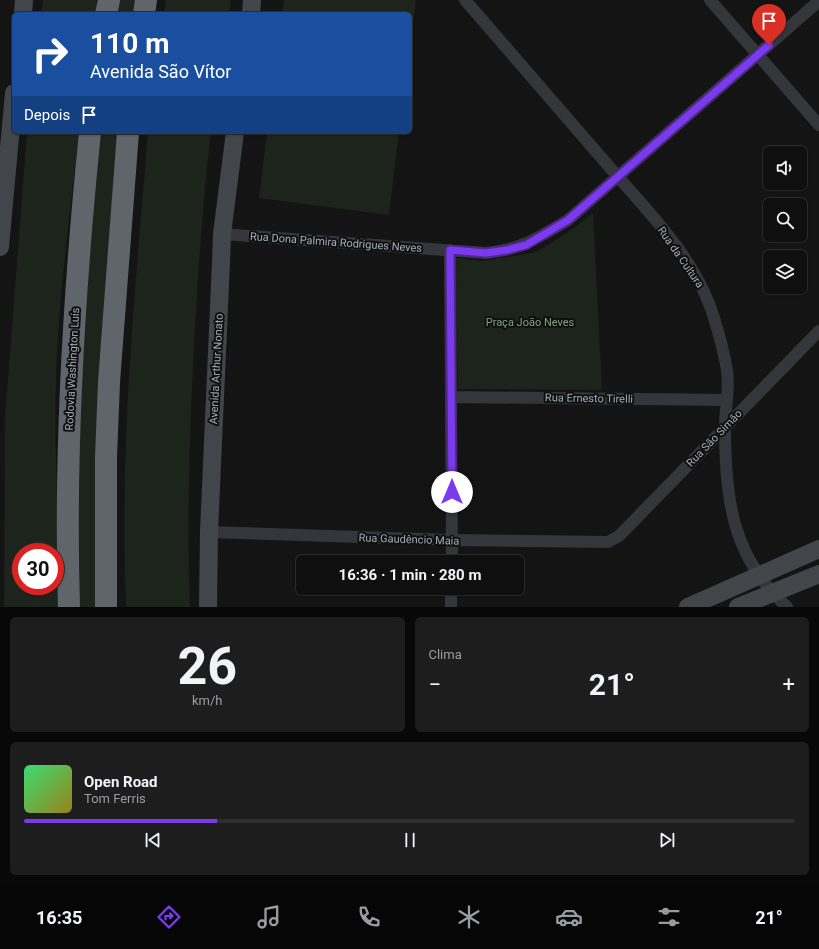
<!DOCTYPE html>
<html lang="pt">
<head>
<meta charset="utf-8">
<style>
  body { margin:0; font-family:Roboto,sans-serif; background:#1d1d1e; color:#f1f3f6; height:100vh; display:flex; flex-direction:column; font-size:15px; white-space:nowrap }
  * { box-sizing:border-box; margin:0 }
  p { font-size:13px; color:#9b9c9f }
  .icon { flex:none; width:22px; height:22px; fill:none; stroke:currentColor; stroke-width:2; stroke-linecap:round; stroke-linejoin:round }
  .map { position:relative; height:607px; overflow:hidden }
  .panel { display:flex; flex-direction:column; gap:10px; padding:10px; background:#080809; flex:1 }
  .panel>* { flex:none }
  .banner { position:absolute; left:12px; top:12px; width:400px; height:122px; border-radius:6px; box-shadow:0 1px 3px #0004,0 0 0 1px #2f2f30; background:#1a4fa0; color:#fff; overflow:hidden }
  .buttons { position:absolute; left:763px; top:146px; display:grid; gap:8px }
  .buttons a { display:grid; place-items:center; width:44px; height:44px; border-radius:6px; background:#0f0f10; box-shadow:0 1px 3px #0004,0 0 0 1px #2f2f30; font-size:20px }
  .speed { position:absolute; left:12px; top:543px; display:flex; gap:8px; font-size:20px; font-weight:700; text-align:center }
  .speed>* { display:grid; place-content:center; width:52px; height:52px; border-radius:50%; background:#0f0f10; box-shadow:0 1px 3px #0004,0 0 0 1px #2f2f30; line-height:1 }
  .speed .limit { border:6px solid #d22; background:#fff; color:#111 }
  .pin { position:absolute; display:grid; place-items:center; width:34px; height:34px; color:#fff; margin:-41px -17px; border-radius:50% 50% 50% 0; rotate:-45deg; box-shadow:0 0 4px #0007 }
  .pin .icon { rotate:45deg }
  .me { position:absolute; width:44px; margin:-22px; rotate:0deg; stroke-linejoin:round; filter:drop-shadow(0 0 3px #0008) }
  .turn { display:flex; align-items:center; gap:14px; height:84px; padding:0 12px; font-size:18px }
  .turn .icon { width:52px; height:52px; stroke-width:2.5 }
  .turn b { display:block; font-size:28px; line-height:34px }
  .then { display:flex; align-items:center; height:38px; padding:0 12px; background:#0003; gap:8px; font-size:15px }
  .big { font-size:30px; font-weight:700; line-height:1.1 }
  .panel .widget { flex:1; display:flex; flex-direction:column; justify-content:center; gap:6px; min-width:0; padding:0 14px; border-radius:6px; background:#1d1d1e }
  .panel .dial { align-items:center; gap:0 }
  .dial b { font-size:52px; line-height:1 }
  .song { display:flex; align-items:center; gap:12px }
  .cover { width:48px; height:48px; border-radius:6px; background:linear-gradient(135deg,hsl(140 70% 55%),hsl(50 70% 35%)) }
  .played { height:4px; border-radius:2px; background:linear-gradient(90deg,#7c3aed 25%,#2f2f30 25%) }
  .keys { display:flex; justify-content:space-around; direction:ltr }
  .heat { display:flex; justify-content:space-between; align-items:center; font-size:22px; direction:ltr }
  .panel .tiles { flex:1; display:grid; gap:10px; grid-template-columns:1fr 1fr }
  .widget:last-child { grid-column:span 2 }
  .trip { position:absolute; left:296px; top:555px; width:228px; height:40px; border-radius:6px; background:#0f0f10; box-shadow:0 1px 3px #0004,0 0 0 1px #2f2f30; font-weight:700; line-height:40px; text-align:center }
  .tab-bar { display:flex; height:64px; justify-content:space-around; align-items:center; background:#060606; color:#9b9c9f }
  .tab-bar .icon { width:28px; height:28px }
  .tab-bar .active { color:#7c3aed }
  .tab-bar b { font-size:18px; color:#f1f3f6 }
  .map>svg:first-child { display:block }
  .green { fill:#1c241b; fill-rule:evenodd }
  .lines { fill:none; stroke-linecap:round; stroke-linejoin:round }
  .street { stroke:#34363b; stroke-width:12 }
  .secondary { stroke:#42464b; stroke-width:18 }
  .highway { stroke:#60656c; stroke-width:22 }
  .route-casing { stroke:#51269a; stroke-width:10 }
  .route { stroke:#7c3aed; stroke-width:7 }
  .labels { text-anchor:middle; stroke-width:4; stroke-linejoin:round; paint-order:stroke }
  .street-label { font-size:11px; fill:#a4adb7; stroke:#0f0f10 }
  .park-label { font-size:11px; fill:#7fa37a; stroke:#0f0f10 }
</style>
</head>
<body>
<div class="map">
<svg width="819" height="607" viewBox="0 0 819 607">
  <rect width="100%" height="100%" fill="#141415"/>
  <path class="green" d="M43,0H97L95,14H41Z
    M116,0H137L135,14H113Z
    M166,0H231L229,14H164Z
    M284,0H416L410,46V14H282Z
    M27,132H79C71,205 61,279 57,352C53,437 58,522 62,607H4L5,418ZM21,552H55V586H21Z
    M99,132H119L99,607H78L77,419Z
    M148,132H211C201,217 196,303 192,389C189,462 187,534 190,607H126C119,449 135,289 148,132Z
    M267,132H399L389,215L259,198Z
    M593,213L602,390L458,389L456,258L482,261L537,252L571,230Z"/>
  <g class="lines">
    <path class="street" d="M465,0C512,54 559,109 606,163C646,210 696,257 714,318C719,334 724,353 727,370C730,388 725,409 725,427C725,499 732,557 787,607
      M710,0L819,125
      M222,234L486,253C521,250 539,237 568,220L819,1
      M450,250L452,562
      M451,397L726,400
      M209,532L452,540L608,542L619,536L819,331
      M451,607V588"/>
    <path class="secondary" d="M23,14L24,0
      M251,14L252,0
      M0,247L14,93
      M208,607L209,532L221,262L222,234L235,132
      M688,607L819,549
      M738,607L819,574"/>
    <path class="highway" d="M106,14L109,0
      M144,14L146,0
      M69,607C64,448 74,290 90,132
      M106,607V457L109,382L128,132"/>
  </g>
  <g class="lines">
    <g class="route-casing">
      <path id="route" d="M452,492L450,250L486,253L507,250L526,245L568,220L769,45"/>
    </g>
    <use href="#route" class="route"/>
  </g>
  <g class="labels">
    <g class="street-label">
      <text transform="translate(336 242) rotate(4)" y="4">Rua Dona Palmira Rodrigues Neves</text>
      <text transform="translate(681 257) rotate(55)" y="4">Rua da Cultura</text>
      <text transform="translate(72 369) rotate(-87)" y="4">Rodovia Washington Luís</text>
      <text transform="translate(216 369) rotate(-87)" y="4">Avenida Arthur Nonato</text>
      <text transform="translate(589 398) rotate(1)" y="4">Rua Ernesto Tirelli</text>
      <text transform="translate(714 438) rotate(-46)" y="4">Rua São Simão</text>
      <text transform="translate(409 539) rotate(2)" y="4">Rua Gaudêncio Maia</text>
    </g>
    <g class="park-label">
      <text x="530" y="326">Praça João Neves</text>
    </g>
  </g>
</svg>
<div class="buttons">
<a><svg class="icon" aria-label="sound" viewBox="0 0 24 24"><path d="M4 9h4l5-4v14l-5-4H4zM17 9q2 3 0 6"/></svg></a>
<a><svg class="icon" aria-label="search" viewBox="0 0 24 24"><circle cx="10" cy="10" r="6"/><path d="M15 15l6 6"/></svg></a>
<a><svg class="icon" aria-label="layers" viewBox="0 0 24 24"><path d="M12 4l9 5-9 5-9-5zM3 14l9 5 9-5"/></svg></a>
</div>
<div class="speed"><div class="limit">30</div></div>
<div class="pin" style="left:769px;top:45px;background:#d93025"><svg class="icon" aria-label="arrive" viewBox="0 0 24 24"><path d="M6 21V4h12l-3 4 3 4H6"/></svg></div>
<svg class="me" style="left:452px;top:492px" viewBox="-20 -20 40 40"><circle r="19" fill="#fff"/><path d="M0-13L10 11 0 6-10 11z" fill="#7c3aed"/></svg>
<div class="trip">16:36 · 1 min · 280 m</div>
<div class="banner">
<div class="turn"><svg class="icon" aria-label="right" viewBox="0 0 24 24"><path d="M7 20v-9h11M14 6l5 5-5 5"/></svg><div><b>110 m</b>Avenida São Vítor</div></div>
<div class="then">Depois<svg class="icon" aria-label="arrive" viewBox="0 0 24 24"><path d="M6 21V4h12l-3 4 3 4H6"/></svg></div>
</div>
</div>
<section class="panel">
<div class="tiles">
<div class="widget dial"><b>26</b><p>km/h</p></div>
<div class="widget"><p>Clima</p>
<div class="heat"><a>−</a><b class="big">21°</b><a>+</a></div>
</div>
<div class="widget">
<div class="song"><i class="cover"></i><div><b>Open Road</b><p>Tom Ferris</p></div></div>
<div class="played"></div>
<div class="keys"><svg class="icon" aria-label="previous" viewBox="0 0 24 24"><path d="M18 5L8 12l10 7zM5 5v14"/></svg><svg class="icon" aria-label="pause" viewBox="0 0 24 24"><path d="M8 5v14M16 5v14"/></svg><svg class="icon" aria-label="next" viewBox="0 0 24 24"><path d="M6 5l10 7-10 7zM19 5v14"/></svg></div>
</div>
</div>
</section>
<nav class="tab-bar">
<b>16:35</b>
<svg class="icon active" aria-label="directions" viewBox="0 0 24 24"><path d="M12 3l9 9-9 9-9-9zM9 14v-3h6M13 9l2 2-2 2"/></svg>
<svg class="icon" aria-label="music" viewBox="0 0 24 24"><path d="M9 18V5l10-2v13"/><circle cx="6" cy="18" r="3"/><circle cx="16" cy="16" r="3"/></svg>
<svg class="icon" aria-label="phone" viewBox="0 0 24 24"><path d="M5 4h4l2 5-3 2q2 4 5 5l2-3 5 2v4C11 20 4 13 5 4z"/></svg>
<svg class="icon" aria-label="climate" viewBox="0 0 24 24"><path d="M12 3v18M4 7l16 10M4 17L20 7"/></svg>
<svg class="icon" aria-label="car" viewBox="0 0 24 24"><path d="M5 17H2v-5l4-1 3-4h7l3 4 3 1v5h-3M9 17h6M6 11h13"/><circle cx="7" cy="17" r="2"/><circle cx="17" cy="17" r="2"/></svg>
<svg class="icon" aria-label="filters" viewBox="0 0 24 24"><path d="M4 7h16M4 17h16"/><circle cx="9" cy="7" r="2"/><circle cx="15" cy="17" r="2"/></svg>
<b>21°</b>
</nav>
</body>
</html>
